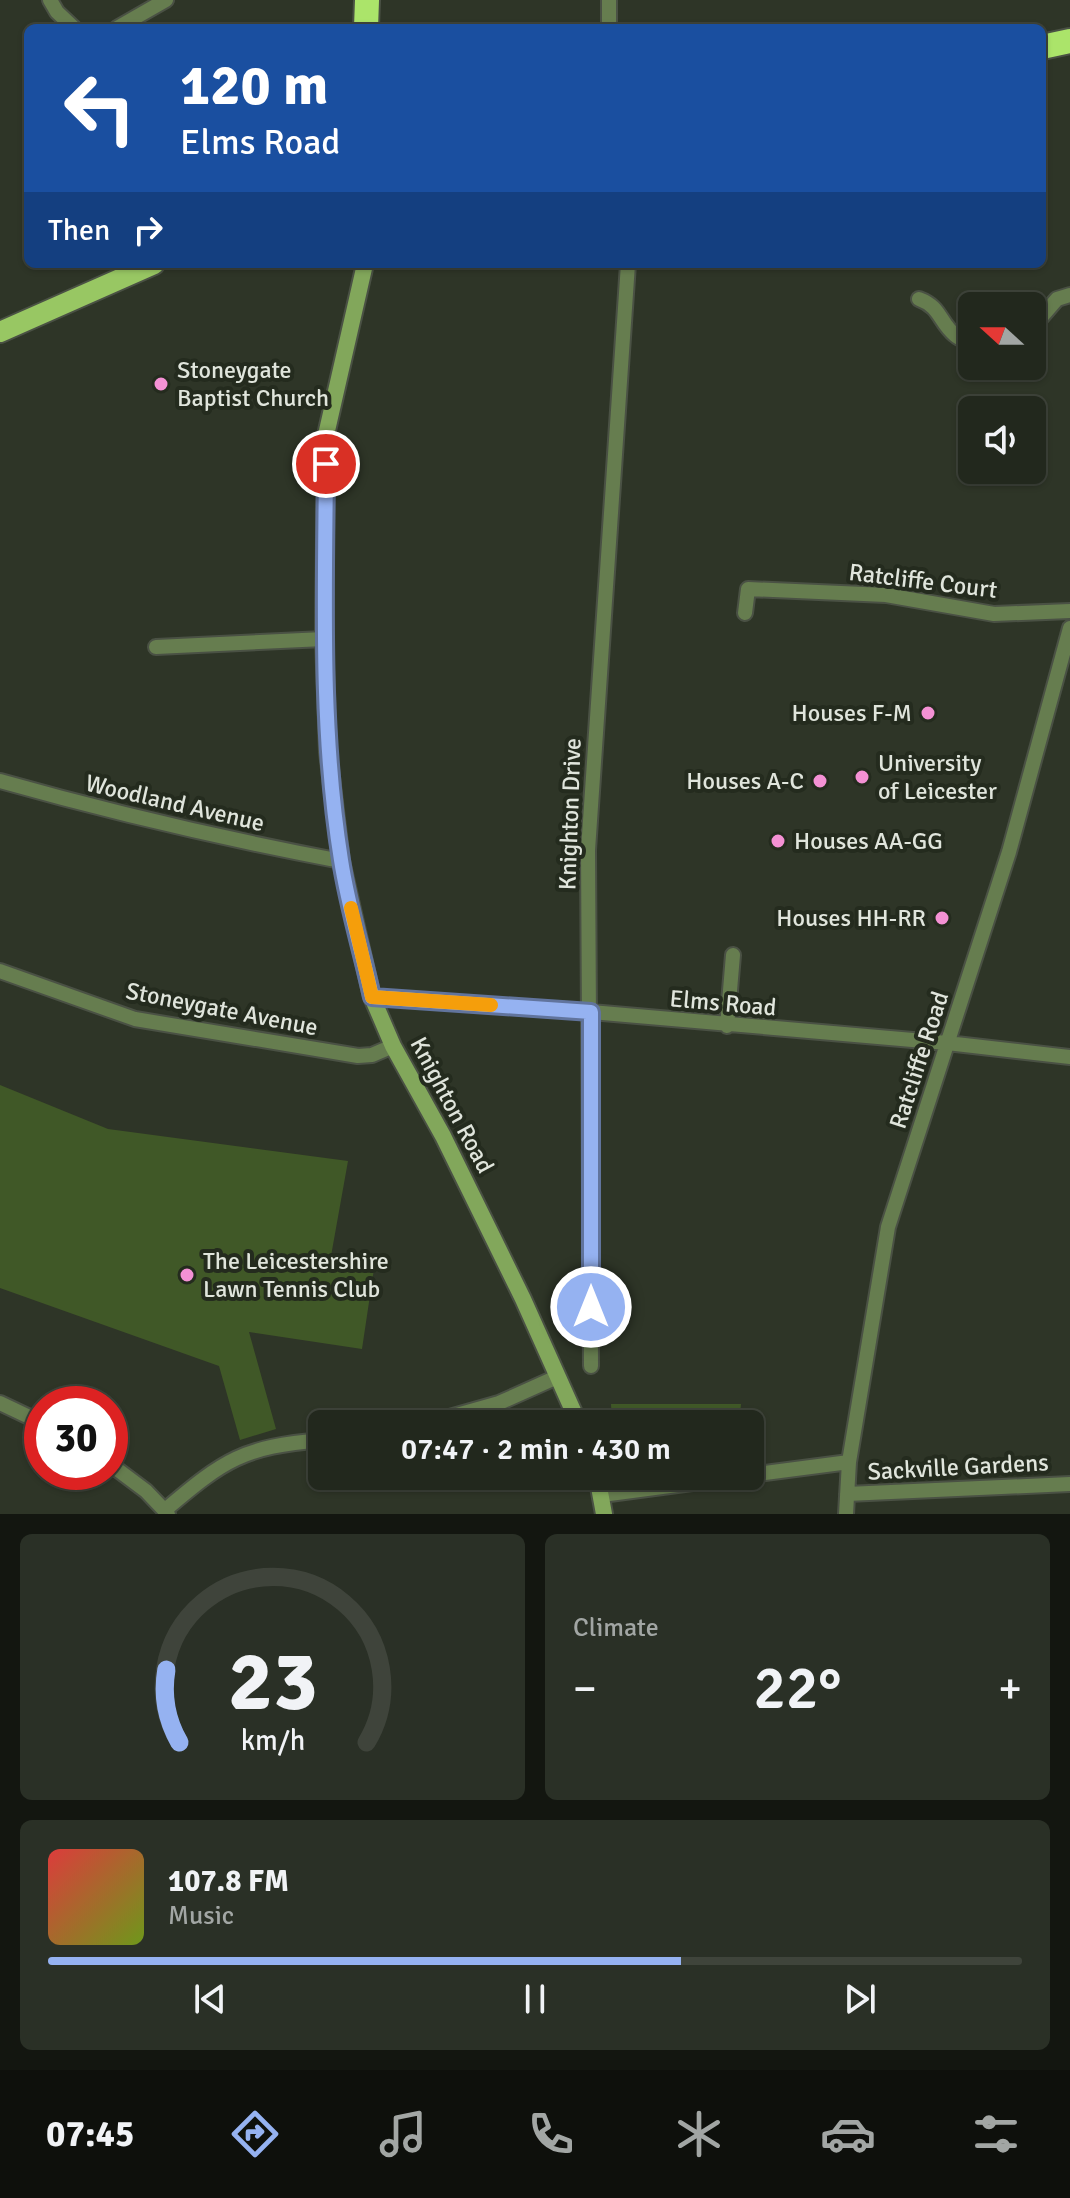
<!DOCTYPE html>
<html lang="en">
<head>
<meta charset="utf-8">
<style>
  body { margin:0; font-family:Signika,sans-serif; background:#2a3026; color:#f1f3f6; height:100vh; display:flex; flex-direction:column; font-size:30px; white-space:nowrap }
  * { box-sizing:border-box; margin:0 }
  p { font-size:26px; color:#a2a6a4 }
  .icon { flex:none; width:44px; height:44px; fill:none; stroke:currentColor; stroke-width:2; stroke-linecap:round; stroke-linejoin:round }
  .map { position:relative; height:1514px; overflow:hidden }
  .drawer { display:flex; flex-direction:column; gap:20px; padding:20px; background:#131610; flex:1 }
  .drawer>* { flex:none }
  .guide { position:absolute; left:24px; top:24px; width:1022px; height:244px; border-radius:12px; box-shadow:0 2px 6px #0004,0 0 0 2px #3f443b; background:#1a4fa0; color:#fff; overflow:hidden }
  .needle { width:52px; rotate:291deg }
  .controls { position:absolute; left:958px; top:292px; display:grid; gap:16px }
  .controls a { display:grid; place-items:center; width:88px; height:88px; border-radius:12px; background:#22281d; box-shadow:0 2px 6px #0004,0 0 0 2px #3f443b; font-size:40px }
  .speed { position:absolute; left:24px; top:1386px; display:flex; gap:16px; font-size:40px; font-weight:700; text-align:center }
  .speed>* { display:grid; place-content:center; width:104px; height:104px; border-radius:50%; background:#22281d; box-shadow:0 2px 6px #0004,0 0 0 2px #3f443b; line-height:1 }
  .speed .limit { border:12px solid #d22; background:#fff; color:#111 }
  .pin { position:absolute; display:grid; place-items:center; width:68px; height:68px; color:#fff; margin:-34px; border:4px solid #fff; border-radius:50%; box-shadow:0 2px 8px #0007 }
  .me { position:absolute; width:88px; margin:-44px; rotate:0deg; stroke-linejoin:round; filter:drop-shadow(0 0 6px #0008) }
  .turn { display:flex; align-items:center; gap:28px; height:168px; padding:0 24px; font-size:36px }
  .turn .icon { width:104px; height:104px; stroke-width:2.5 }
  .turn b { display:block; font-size:56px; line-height:68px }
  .then { display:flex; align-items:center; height:76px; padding:0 24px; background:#0003; gap:16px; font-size:30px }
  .big { font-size:60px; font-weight:600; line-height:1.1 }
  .drawer .tile { flex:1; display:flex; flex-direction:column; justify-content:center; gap:12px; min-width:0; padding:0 28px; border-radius:12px; background:#2a3026 }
  .drawer .dial { align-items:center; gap:0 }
  .dial svg { height:208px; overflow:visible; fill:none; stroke:#3f443b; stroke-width:7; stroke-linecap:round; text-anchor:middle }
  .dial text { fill:#f1f3f6; stroke:none }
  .song { display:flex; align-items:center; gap:24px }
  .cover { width:96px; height:96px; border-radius:12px; background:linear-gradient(135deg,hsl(0 70% 55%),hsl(80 70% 35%)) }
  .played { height:8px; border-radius:4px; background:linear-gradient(90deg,#95b2f1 65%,#3f443b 65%) }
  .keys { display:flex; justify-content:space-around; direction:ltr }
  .heat { display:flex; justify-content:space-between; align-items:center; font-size:44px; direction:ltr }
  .drawer .tiles { flex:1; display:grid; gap:20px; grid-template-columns:1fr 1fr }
  .tile:last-child { grid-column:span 2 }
  .trip { position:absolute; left:308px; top:1410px; width:456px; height:80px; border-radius:12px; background:#22281d; box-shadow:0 2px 6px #0004,0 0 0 2px #3f443b; font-weight:600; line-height:80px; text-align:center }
  .tabs { display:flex; height:128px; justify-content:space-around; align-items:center; background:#0e100c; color:#a2a6a4 }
  .tabs .icon { width:56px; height:56px }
  .tabs .current { color:#95b2f1 }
  .tabs b { font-size:36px; color:#f1f3f6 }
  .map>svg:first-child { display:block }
  .green { fill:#405827 }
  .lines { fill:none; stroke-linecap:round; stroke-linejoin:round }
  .street-casing { stroke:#4a5144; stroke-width:18 }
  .secondary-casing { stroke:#4a5144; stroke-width:20 }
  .primary-casing { stroke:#4a5144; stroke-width:24 }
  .highway-casing { stroke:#4a5144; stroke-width:28 }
  .street { stroke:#667d4f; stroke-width:14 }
  .secondary { stroke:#82a75b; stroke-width:16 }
  .primary { stroke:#98c763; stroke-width:20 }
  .highway { stroke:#abe46a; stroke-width:24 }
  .route-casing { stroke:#61749d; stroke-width:20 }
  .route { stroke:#95b2f1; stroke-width:14 }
  .slow { stroke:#f59e0b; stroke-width:14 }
  .poi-dot { fill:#f491d4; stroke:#242b1e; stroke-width:3 }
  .labels { text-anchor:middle; stroke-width:8; stroke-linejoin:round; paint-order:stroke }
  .poi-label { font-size:24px; fill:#e0e5dc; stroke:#242b1e; text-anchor:start }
  .street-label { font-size:24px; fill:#e0e5dc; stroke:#242b1e }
</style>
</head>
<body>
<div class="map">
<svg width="1070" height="1514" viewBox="0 0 1070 1514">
  <rect width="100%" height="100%" fill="#2e3527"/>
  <path class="green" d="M0,1085L108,1129L348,1161L331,1256L375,1262L362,1349L249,1332L276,1429L240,1440L219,1366L0,1288Z
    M611,1404H741L739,1424H612Z"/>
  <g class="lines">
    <g class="street-casing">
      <path id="street" d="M50,0L57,12L74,28
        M117,28L166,0
        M609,28V0
        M919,299C941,307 939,322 955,335C959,339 967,342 972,344
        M1032,328L1057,299L1070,295
        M745,613L748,589L886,595L994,614L1070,611
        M156,647L324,639
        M0,781C113,813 225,839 341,861
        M0,971L135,1019L358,1056L372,1055L393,1046
        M372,997L591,1012L947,1043L1070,1057
        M727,1026L733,955
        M591,1366L588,850L628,264
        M0,1403L42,1423
        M425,1424L499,1403L557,1377
        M110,1464L146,1491L168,1514
        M750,1475L849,1462
        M847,1494L1070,1484
        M602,1495L745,1476
        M165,1510C225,1459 243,1447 322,1440
        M846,1514L849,1462L888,1227L1009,852L1070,628"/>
    </g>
    <g class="secondary-casing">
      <path id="secondary" d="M365,264L326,435L324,639L328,752L341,861L372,997L393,1046L443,1136L523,1299L579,1424
        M597,1476L604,1514"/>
    </g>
    <g class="primary-casing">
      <path id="primary" d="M0,332L154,264"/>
    </g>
    <g class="highway-casing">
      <path id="highway" d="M366,28L367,0
        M1042,47L1070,41"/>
    </g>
    <use href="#street" class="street"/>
    <use href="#secondary" class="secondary"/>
    <use href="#primary" class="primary"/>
    <use href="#highway" class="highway"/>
  </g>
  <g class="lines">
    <g class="route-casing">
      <path id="route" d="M326,464C325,596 320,729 341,860C348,906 362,951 372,997L591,1012V1307"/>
    </g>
    <use href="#route" class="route"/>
    <path class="slow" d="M351,908L372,997L491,1005"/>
  </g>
  <g class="poi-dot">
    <circle cx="161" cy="384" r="8"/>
    <circle cx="928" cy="713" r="8"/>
    <circle cx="862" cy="777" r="8"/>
    <circle cx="820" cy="781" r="8"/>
    <circle cx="778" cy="841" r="8"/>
    <circle cx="942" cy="918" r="8"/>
    <circle cx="187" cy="1275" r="8"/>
  </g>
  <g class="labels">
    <g class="poi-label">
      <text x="177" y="378">Stoneygate<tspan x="177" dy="28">Baptist Church</tspan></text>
      <text x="912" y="721" text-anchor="end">Houses F-M</text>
      <text x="878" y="771">University<tspan x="878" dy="28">of Leicester</tspan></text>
      <text x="804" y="789" text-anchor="end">Houses A-C</text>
      <text x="794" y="849">Houses AA-GG</text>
      <text x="926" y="926" text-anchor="end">Houses HH-RR</text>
      <text x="203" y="1269">The Leicestershire<tspan x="203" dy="28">Lawn Tennis Club</tspan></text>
    </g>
    <g class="street-label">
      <text transform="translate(923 581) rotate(7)" y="8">Ratcliffe Court</text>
      <text transform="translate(175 803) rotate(13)" y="8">Woodland Avenue</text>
      <text transform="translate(570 814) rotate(-88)" y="8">Knighton Drive</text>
      <text transform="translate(723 1003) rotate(5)" y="8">Elms Road</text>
      <text transform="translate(222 1009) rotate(11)" y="8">Stoneygate Avenue</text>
      <text transform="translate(919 1060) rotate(-72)" y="8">Ratcliffe Road</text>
      <text transform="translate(452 1105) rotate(62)" y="8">Knighton Road</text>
      <text transform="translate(958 1467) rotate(-3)" y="8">Sackville Gardens</text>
    </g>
  </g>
</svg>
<div class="controls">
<a><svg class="needle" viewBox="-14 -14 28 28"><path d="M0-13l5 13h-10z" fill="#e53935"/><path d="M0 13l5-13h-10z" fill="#a2a6a4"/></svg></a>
<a><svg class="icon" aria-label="sound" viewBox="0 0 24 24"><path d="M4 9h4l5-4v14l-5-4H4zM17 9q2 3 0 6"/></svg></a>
</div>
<div class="speed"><div class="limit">30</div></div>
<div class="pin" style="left:326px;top:464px;background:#d93025"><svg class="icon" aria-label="arrive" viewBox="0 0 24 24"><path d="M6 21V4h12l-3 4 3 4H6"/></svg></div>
<svg class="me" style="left:591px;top:1307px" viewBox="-20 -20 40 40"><circle r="17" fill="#95b2f1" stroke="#fff" stroke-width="3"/><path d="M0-11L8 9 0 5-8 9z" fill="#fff"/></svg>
<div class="trip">07:47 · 2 min · 430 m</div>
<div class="guide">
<div class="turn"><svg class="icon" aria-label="left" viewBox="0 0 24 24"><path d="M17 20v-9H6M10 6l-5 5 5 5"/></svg><div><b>120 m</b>Elms Road</div></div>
<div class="then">Then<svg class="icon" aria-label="right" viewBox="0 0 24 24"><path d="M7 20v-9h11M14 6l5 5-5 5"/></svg></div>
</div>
</div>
<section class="drawer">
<div class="tiles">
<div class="tile dial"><svg viewBox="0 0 100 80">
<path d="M14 69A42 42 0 1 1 86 69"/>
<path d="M14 69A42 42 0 0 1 9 41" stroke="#95b2f1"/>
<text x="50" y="56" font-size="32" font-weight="700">23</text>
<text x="50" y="72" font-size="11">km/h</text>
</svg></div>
<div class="tile"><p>Climate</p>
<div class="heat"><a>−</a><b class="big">22°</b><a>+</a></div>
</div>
<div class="tile">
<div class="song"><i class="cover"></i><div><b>107.8 FM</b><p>Music</p></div></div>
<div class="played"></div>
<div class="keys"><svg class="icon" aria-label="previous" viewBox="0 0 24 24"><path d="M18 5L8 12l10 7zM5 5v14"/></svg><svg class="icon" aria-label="pause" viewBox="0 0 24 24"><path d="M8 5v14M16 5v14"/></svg><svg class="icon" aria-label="next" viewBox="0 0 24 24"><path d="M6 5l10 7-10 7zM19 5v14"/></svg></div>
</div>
</div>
</section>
<nav class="tabs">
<b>07:45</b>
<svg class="icon current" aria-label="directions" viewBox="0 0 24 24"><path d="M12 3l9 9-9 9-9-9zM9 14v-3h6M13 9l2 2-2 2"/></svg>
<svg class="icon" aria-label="music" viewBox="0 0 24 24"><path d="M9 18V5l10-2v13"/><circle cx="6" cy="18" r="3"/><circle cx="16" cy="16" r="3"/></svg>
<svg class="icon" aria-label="phone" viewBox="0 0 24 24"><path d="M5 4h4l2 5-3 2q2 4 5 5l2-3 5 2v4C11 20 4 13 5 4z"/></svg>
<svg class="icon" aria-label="climate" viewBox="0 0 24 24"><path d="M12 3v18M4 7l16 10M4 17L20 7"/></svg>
<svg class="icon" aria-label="car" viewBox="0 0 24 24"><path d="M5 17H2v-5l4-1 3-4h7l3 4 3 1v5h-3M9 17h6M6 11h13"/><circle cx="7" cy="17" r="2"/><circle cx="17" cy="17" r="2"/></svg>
<svg class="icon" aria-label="filters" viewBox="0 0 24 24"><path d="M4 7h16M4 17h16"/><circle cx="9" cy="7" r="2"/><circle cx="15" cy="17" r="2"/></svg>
</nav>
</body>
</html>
